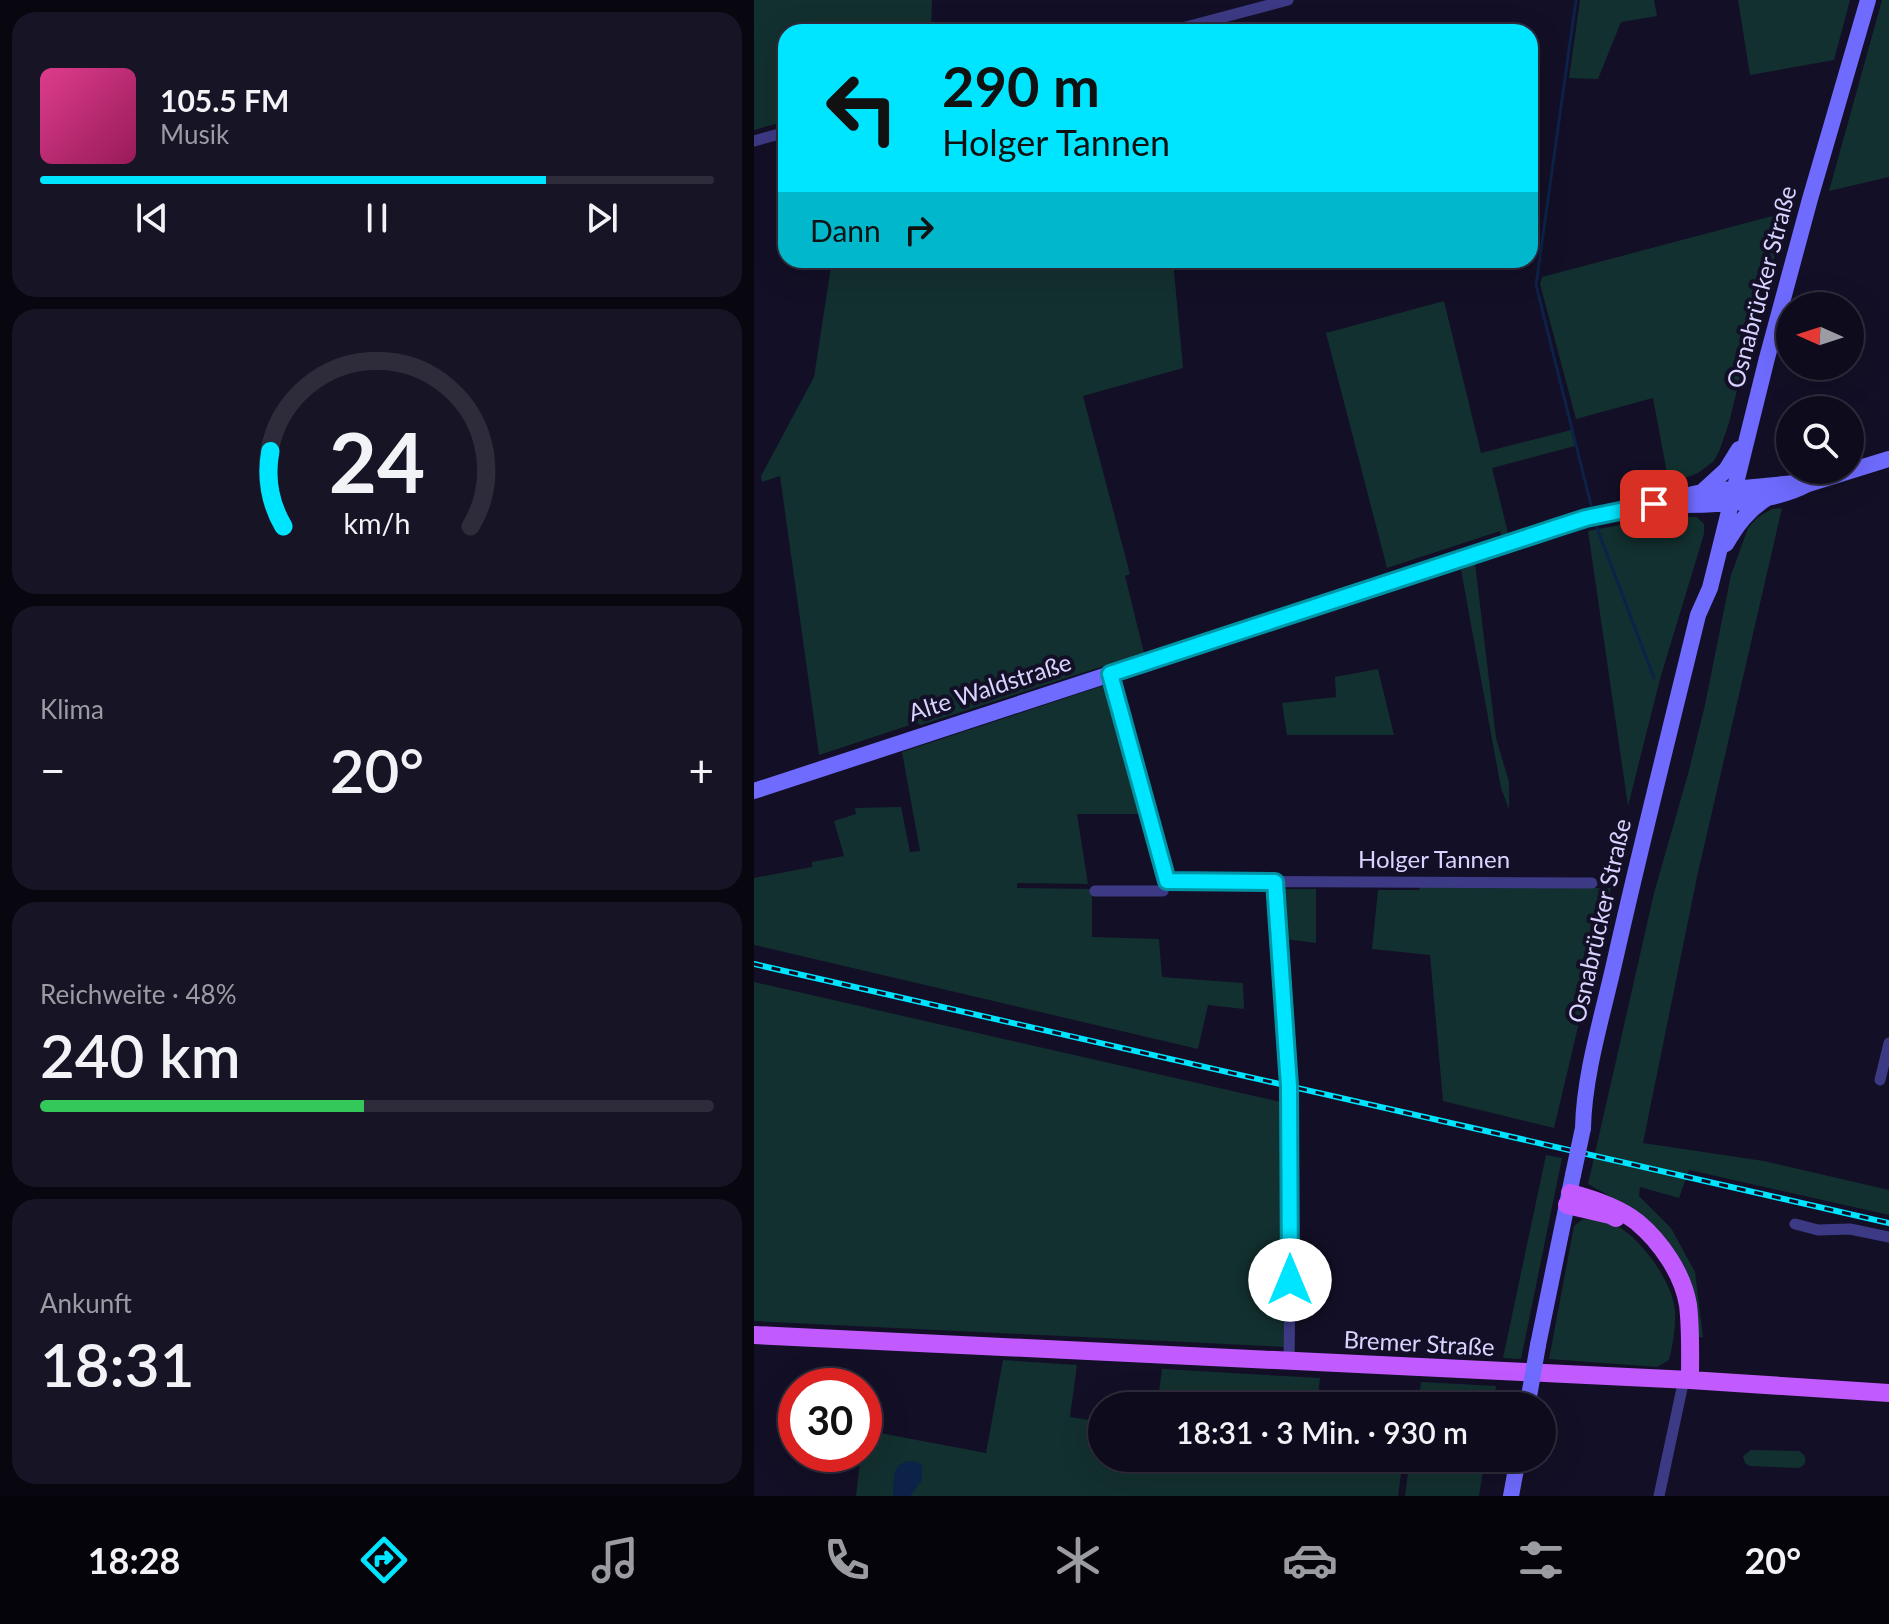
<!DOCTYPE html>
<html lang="de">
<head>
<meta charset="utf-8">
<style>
  body { margin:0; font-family:Lato,sans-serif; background:#171425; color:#f1f3f6; height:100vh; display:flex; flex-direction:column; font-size:30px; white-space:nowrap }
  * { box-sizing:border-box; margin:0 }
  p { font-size:26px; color:#9b9ba3 }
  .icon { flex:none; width:44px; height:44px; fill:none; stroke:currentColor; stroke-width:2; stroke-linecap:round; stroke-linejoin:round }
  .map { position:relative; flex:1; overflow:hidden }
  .sheet { display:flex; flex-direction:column; gap:12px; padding:12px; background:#08060f; width:754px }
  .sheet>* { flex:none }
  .guide { position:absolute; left:24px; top:24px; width:760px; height:244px; border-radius:24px; box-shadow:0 8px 32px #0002,0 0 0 2px #2e2b3b; background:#00e5ff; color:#111; overflow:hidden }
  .needle { width:52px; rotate:273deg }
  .controls { position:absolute; left:1022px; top:292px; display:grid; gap:16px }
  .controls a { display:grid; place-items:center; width:88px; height:88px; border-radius:50%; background:#0e0b1c; box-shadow:0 8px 32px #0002,0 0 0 2px #2e2b3b; font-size:40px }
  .speed { position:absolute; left:24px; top:1368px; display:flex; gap:16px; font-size:40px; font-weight:700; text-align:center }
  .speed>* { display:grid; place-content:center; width:104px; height:104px; border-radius:50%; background:#0e0b1c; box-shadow:0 8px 32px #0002,0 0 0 2px #2e2b3b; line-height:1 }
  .speed .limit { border:12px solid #d22; background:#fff; color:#111 }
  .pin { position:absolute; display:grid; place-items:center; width:68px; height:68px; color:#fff; margin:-34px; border-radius:16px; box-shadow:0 4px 12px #0006 }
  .me { position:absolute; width:88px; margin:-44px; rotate:0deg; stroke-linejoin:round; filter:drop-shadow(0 0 6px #0008) }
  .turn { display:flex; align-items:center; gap:28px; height:168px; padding:0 32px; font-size:36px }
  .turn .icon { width:104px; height:104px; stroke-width:2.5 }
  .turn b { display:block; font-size:56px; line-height:68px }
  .then { display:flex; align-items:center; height:76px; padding:0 32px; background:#0003; gap:16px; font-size:30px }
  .big { font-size:60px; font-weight:600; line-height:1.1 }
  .sheet .card { flex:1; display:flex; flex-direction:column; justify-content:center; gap:12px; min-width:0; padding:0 28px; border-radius:24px; background:#171425 }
  .sheet .dial { align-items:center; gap:0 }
  .dial svg { height:208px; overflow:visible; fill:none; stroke:#2e2b3b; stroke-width:7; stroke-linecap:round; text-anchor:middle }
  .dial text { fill:#f1f3f6; stroke:none }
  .song { display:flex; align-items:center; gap:24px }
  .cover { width:96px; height:96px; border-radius:12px; background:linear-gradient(135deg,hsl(330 70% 55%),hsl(330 70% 35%)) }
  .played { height:8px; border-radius:4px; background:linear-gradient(90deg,#00e5ff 75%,#2e2b3b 75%) }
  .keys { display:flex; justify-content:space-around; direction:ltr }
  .heat { display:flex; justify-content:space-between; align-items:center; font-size:44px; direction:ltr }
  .charge { height:12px; border-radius:6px; background:linear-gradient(90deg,#34c759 48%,#2e2b3b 0) }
  .trip { position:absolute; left:334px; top:1392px; width:468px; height:80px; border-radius:40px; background:#0e0b1c; box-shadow:0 8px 32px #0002,0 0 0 2px #2e2b3b; font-weight:600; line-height:80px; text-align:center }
  .menu { display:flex; height:128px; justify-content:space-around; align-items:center; background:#06040b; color:#9b9ba3 }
  .menu .icon { width:56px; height:56px }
  .menu .active { color:#00e5ff }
  .menu b { font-size:36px; color:#f1f3f6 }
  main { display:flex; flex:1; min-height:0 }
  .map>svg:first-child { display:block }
  .green { fill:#12302f }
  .water { fill:#0c2248 }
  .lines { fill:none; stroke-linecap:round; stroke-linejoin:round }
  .stream { stroke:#0c2248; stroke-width:3 }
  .street { stroke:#3d3a85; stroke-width:11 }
  .secondary { stroke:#6f6bff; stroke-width:16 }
  .primary { stroke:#c25bff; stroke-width:18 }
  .rail-casing { stroke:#00e5ff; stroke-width:6 }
  .rail { stroke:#130f26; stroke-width:3; stroke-dasharray:9; stroke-linecap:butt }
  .secondary-bridge { stroke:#6f6bff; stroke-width:16 }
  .route-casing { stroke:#0095a6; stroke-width:20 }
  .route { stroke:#00e5ff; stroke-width:14 }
  .labels { text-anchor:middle; stroke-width:8; stroke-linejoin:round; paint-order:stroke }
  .street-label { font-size:24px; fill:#d9d4ff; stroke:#130f26 }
</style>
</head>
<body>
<main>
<section class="sheet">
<div class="card">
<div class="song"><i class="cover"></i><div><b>105.5 FM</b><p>Musik</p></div></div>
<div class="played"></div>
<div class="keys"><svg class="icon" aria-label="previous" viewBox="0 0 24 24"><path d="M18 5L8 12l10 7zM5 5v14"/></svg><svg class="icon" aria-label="pause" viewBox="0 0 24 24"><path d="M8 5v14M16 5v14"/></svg><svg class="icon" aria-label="next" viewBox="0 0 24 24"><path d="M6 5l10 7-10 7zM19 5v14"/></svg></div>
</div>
<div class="card dial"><svg viewBox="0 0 100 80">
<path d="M14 69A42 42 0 1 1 86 69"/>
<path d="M14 69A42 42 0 0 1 9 40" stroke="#00e5ff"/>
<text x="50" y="56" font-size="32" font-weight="700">24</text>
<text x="50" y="72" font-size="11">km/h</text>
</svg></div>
<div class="card"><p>Klima</p>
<div class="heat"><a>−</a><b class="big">20°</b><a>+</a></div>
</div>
<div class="card"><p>Reichweite · 48%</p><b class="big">240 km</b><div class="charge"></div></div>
<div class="card"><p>Ankunft</p><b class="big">18:31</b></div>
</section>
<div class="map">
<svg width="1135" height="1496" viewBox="0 0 1135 1496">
  <rect width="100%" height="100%" fill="#130f26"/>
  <path class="green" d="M0,0H178L177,32H32V121L0,130Z
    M826,0H900L903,16L867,22L844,79L815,78Z
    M984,0H1096L1080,60L996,75Z
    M1128,0H1135V177L1075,191Z
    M1034,212L996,337L975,423L966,449L960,461L944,473L915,484L899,398L822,419L786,284L788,277Z
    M78,260H419L429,368L329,396L376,574L371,576L390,653L167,725L162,723L65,755L26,476L8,482L7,476L60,377Z
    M690,301L727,453L817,430L821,446L738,468L754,533L747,535L746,531L633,568L572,333Z
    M1028,508L943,877L889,1143L1010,1161L1135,1190V1215L935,1170L925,1198L886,1187L885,1196L917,1228L941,1272L949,1337L943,1338L936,1284L882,1211L834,1184L900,893L934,774L951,705L977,575L994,528L1004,517L1018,509Z
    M909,517H943L950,524V534L906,679L874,806L834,531Z
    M721,563L742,738L755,782V809L747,788L707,570Z
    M624,669L640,735H533L528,703L582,697L581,677Z
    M348,686L355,689L387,814H323L334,884L263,883V888L338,889V937L405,939L408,977L489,983L490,1009L454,1005L444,1049L0,945V878L58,867V862L90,856L80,821L102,814L101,808L147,807L156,852L166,851L148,752Z
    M666,887L857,888L800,1128L689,1101L676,955L618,949L624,890H665Z
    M527,889H562V943L531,939Z
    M0,982L531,1103V1347L0,1321Z
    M792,1155L808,1158L767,1359L749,1358Z
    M829,1219C837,1220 847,1219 854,1222C883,1231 918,1280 921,1310C922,1326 919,1344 915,1360L903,1367L795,1359L820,1226Z
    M249,1360L323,1365L316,1417L348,1422V1458H556L648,1467L644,1496H102L107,1454H110V1430L232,1453Z
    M408,1369L566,1378L563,1405L403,1406Z
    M667,1382L742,1386L739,1406H664Z
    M997,1450L1045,1451L1050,1455C1053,1462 1051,1466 1044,1468L996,1466L991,1463L989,1456Z
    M656,1458H731L725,1496H651Z"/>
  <path class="water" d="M155,1461L164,1462L168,1466V1480L156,1496H139C140,1481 137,1464 155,1461Z"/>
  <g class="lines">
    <path class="stream" d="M822,0L782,285L837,505
      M843,528L900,678"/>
    <path class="street" d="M413,32L534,0
      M0,141L32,132
      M356,674L413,881
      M521,882L535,1086L537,1199L535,1362
      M341,891H409L413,881L838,883
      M1126,1080L1135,1043
      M1041,1224L1064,1230L1096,1229L1135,1237
      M905,1496L930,1379"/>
    <path class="secondary" d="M948,492L972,470L985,449
      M919,505C961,505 1017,504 1054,484L1135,459
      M972,544C983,525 994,510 1012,499
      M0,791L832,518L948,492L1041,483L1054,484
      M829,1128C830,1074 849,1014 861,960C887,845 916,730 944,615L956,588L1013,358L1056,199L1114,0
      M784,1345L819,1175
      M757,1496L764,1458"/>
    <path class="primary" d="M816,1193C839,1199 864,1207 883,1222C907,1242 929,1274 934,1305C937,1329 936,1355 936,1380
      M813,1205L856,1215L862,1218
      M0,1335L936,1380L1135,1393"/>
    <g class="rail-casing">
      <path id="rail" d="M0,964L1135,1223"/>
    </g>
    <use href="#rail" class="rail"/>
    <path class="secondary-bridge" d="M819,1175L829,1128
      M774,1402L784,1345"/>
  </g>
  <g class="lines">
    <g class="route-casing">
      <path id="route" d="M536,1280L535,1086L521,882L413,881L356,674L804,527L832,518L900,504"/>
    </g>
    <use href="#route" class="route"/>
  </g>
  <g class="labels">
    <g class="street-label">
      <text transform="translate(1008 287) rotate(-75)" y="8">Osnabrücker Straße</text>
      <text transform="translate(236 688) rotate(-18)" y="8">Alte Waldstraße</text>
      <text x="680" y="868">Holger Tannen</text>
      <text transform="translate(846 921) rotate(-77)" y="8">Osnabrücker Straße</text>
      <text transform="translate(665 1344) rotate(3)" y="8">Bremer Straße</text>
    </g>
  </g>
</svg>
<div class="controls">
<a><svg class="needle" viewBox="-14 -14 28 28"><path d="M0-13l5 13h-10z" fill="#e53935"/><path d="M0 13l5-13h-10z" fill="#9b9ba3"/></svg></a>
<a><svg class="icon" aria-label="search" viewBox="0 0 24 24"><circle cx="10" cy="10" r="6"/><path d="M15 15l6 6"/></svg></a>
</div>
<div class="speed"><div class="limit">30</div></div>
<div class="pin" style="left:900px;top:504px;background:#d93025"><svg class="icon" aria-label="arrive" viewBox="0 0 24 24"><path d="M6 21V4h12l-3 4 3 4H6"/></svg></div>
<svg class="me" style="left:536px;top:1280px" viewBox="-20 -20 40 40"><circle r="19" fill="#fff"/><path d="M0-13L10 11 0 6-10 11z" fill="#00e5ff"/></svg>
<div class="trip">18:31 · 3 Min. · 930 m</div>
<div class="guide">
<div class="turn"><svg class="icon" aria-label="left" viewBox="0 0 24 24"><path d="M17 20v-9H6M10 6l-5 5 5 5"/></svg><div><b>290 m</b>Holger Tannen</div></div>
<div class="then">Dann<svg class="icon" aria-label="right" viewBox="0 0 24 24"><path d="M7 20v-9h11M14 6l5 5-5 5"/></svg></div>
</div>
</div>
</main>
<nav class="menu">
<b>18:28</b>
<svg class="icon active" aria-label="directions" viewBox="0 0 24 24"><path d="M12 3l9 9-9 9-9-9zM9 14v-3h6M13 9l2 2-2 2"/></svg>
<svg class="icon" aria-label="music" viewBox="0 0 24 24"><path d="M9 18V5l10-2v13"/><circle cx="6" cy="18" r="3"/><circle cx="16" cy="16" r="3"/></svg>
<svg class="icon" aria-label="phone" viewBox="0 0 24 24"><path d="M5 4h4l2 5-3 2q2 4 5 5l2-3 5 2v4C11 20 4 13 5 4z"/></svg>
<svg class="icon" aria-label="climate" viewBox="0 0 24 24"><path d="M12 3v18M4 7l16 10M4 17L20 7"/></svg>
<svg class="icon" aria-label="car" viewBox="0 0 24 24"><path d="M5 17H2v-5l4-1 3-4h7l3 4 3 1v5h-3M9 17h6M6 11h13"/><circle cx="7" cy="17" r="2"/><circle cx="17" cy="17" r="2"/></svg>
<svg class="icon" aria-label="filters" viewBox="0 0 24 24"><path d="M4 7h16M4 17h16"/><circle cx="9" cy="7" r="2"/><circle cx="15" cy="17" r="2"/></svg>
<b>20°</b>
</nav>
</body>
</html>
